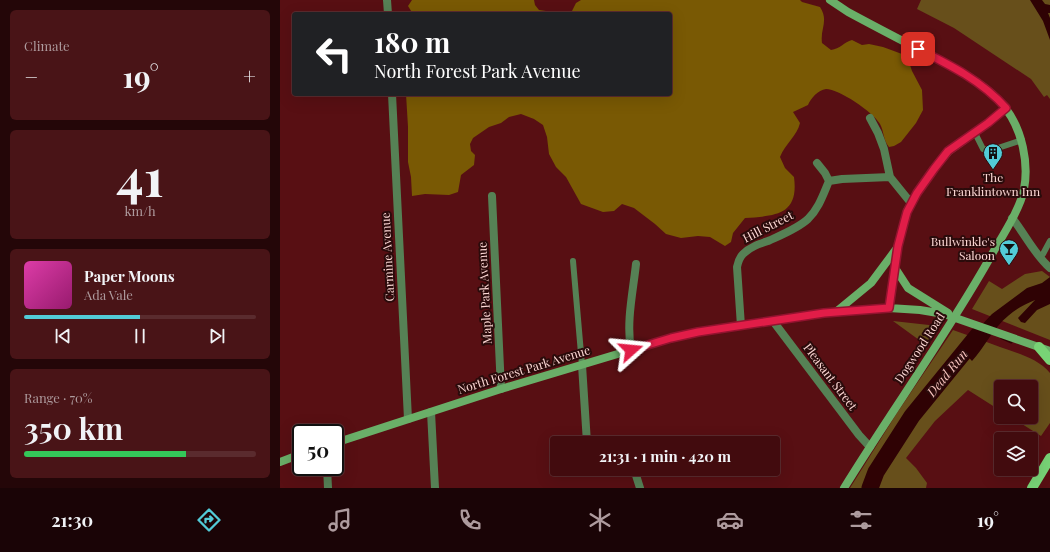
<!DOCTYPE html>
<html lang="en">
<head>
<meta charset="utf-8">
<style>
  body { margin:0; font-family:"Playfair Display",serif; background:#491417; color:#f1f3f6; height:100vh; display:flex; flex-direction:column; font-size:15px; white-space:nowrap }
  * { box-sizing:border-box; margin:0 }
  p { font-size:13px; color:#ae9b9e }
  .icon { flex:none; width:22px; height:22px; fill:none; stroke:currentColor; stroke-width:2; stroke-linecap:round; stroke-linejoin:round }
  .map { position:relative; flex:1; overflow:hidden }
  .drawer { display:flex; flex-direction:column; gap:10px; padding:10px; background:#240608; width:280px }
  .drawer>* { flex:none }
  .banner { position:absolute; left:12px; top:12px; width:380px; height:84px; border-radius:4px; box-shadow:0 4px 16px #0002,0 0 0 1px #5a2b2e; background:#202124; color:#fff; overflow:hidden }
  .fabs { position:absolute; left:714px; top:380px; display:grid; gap:8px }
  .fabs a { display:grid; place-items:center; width:44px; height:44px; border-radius:4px; background:#420b0e; box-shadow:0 4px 16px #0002,0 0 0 1px #5a2b2e; font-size:20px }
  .speed { position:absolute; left:12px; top:424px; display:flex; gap:8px; font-size:20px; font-weight:700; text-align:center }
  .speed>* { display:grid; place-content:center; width:52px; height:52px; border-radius:50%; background:#420b0e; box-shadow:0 4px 16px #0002,0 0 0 1px #5a2b2e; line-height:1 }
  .speed .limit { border:2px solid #111; border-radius:6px; background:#fff; color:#111 }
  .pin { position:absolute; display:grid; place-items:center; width:34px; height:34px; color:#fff; margin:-17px; border-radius:8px; box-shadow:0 2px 6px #0006 }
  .me { position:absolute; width:44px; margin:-22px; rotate:72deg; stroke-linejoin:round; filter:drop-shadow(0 0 3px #0008) }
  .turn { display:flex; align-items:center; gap:14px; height:84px; padding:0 16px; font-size:18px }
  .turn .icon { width:52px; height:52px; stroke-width:2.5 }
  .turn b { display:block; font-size:28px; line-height:34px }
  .big { font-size:30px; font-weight:700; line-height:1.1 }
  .drawer .tile { flex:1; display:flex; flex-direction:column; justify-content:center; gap:6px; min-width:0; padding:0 14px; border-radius:6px; background:#491417 }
  .drawer .dial { align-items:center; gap:0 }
  .dial b { font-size:52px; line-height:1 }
  .song { display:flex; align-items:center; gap:12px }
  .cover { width:48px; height:48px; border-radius:6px; background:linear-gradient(135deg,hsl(320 70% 55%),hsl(320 70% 35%)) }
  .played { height:4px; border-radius:2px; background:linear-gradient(90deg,#52cbd7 50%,#5a2b2e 50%) }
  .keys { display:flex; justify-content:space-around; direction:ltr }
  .heat { display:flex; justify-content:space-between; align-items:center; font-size:22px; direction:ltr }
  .charge { height:6px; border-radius:3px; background:linear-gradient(90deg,#34c759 70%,#5a2b2e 0) }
  .trip { position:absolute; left:270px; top:436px; width:230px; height:40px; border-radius:4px; background:#420b0e; box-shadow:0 4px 16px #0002,0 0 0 1px #5a2b2e; font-weight:700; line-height:40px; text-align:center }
  .tabs { display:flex; height:64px; justify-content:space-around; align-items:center; background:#1a0406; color:#ae9b9e }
  .tabs .icon { width:28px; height:28px }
  .tabs .on { color:#52cbd7 }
  .tabs b { font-size:18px; color:#f1f3f6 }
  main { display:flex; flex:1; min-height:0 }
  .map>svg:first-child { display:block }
  .green { fill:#674f1b }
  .forest { fill:#795904 }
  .water { fill:#2f0204 }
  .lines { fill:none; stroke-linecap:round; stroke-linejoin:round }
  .stream { stroke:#2f0204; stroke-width:3 }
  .river { stroke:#2f0204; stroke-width:17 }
  .lane { stroke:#568155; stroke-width:6 }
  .street { stroke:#568155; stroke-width:8 }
  .secondary { stroke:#6aaf68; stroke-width:8 }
  .primary { stroke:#78d376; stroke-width:10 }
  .route-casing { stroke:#92132f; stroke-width:10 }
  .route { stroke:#e11d48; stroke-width:7 }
  .labels { text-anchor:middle; stroke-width:4; stroke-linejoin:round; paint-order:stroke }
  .poi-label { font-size:12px; fill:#fdd8d5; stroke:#2a0b0b }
  .street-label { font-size:12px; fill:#fdd8d5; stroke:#2a0b0b }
  .water-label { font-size:13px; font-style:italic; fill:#f6c2bd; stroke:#2a0b0b }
</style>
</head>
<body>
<main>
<section class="drawer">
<div class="tile"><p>Climate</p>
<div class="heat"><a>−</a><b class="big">19°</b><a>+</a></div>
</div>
<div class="tile dial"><b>41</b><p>km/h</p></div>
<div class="tile">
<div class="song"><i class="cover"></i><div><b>Paper Moons</b><p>Ada Vale</p></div></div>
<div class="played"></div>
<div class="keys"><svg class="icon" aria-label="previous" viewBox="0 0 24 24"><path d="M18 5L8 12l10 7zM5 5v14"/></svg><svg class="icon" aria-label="pause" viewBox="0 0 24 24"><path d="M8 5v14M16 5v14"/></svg><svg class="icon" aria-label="next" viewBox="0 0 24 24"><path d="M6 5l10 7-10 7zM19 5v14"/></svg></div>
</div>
<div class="tile"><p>Range · 70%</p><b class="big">350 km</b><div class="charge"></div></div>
</section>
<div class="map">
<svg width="770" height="488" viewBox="0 0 770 488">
  <rect width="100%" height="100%" fill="#580f13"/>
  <path class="green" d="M641,0H770V99L767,95L764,97L751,79L674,28L637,9Z
    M762,271L770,277V340L692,309L709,281L722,289L745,274Z
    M613,321L658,326L646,345Z
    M673,330C689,336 705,341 720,347C737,353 758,358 770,373V423L761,436L731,417H751V387H721V411L688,390L655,421L626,458L636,468L647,483L646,488H570L617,413Z"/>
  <path class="forest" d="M132,0H254L255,5L259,10L280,13L292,11L296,3L301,0H520L522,2L540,7C549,21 540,28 542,43L551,50C560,49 564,42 572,40L582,45L589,44L603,47L622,54L630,65L632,71L642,90L643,110L636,123L621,142L614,146L609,147C603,140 604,131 600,124C593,112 559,89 546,89C538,90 531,98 528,105L513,112L520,123C517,136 505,144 500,157L505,168L514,177C519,215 496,216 465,218L453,233L451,242L445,246L430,237L418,236L401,238L386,234L375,224L354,208L342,204L334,211L323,212L301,204L286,177L276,167L269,154L267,137L263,125L254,119L241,114L229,117L221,123L209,127L193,138L190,144L191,151L195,155L194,165L181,175L178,192L169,195L145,194L132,196L131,177L128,162V127L126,94H390V14H133L128,6Z"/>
  <path class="water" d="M750,0H762L765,4L770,5V13H768L770,18V40L763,21Z
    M770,277V304L757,310L745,323L741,322L738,318L755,300C745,304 736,309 728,316C713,328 705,347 692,361L680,348L712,314L747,288L762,283Z"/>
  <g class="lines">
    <path class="stream" d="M722,338L731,342"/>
    <path class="river" d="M590,488L596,472L632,416L698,335"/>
    <path class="lane" d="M695,133L703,149L712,150L742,140
      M763,254L770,241
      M293,261L302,365"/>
    <path class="street" d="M107,0L108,14
      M112,94L128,419
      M590,118L598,133L604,149L610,177L631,203
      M549,181L562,179L610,177
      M212,196L221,389
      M732,218C745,234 754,254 770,268
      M493,321L579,435L590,447
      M461,326L457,267C458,262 460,257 463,254C470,247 479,244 488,241C501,235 517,229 528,219C539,208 543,195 549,181L545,173L537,163
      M351,350C346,322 353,292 356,264
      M302,365L307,443
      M151,412L155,488
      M47,467L48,488
      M354,469L360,488"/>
    <path class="secondary" d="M550,0L568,12C592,25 617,38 642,51C672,67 706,82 726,109C742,130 749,163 744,189C741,208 721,238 711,256C666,336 612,410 564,488
      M615,268L628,288L668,313
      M609,308L618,246L624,223L627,211L637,193L654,169L669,151L708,123L726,108
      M557,311L591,283L617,248
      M55,443L221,389L391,338L418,332L544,313L609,308L640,310L664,314L770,351
      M0,462L21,454"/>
    <path class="primary" d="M759,347L770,360
      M752,488L770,458"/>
  </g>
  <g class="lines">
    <g class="route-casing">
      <path id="route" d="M351,350L391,338L418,332L544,313L609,308L618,246L624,223L627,212L637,193L654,169L668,151L708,123L726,108C702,81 670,65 638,49"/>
    </g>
    <use href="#route" class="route"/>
  </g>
  <defs>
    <g id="building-pin" transform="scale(1)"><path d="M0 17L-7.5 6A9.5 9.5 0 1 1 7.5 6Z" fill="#52cbd7" stroke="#2a0b0b"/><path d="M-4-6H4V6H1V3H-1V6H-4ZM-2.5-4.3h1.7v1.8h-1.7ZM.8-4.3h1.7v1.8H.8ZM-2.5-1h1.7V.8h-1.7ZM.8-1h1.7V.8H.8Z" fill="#111"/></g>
    <g id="bar-pin" transform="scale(1)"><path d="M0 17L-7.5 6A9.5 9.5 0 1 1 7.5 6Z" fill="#52cbd7" stroke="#2a0b0b"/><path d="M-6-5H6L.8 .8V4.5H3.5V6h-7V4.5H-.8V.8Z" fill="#111"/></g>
  </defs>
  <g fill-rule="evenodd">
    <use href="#building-pin" x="713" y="153"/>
    <use href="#bar-pin" x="729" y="249"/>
  </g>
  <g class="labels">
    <g class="poi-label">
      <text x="713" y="182">The<tspan x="713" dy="14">Franklintown Inn</tspan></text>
      <text x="715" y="246" text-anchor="end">Bullwinkle's<tspan x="715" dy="14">Saloon</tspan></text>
    </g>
    <g class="street-label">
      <text transform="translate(488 227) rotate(-27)" y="4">Hill Street</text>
      <text transform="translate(108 257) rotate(-93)" y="4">Carmine Avenue</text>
      <text transform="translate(205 293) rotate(-93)" y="4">Maple Park Avenue</text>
      <text transform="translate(640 348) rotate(-57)" y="4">Dogwood Road</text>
      <text transform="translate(244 370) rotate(-17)" y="4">North Forest Park Avenue</text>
      <text transform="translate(550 377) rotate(53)" y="4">Pleasant Street</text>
    </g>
    <g class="water-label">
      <text transform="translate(667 373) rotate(-51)" y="5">Dead Run</text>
    </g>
  </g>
</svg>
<div class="fabs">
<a><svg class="icon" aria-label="search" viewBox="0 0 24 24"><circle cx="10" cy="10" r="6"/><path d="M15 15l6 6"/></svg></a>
<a><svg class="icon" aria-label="layers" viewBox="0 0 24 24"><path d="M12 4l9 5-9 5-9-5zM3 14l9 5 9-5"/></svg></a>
</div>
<div class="speed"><div class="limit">50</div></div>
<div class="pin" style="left:638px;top:49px;background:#d93025"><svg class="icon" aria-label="arrive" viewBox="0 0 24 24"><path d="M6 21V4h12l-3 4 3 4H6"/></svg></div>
<svg class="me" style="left:351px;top:350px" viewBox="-20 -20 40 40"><path d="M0-17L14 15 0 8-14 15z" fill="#e11d48" stroke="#fff" stroke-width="4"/></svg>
<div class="trip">21:31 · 1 min · 420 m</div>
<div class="banner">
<div class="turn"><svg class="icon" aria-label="left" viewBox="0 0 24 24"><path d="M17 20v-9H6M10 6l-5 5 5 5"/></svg><div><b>180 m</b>North Forest Park Avenue</div></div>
</div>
</div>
</main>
<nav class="tabs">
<b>21:30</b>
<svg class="icon on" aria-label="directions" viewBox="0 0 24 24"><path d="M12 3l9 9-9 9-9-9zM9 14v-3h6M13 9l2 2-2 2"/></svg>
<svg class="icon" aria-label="music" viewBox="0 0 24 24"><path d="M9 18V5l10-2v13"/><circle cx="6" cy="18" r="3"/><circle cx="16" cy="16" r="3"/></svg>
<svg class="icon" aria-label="phone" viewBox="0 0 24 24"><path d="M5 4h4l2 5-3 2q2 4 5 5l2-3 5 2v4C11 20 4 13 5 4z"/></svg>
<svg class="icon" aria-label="climate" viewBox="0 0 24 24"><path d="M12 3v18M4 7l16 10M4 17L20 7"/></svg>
<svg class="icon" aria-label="car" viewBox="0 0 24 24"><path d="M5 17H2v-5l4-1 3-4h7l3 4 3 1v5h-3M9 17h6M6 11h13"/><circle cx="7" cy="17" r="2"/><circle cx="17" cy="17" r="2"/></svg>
<svg class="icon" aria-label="filters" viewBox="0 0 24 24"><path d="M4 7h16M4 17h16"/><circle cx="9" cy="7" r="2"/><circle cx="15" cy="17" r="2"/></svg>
<b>19°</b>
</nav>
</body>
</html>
